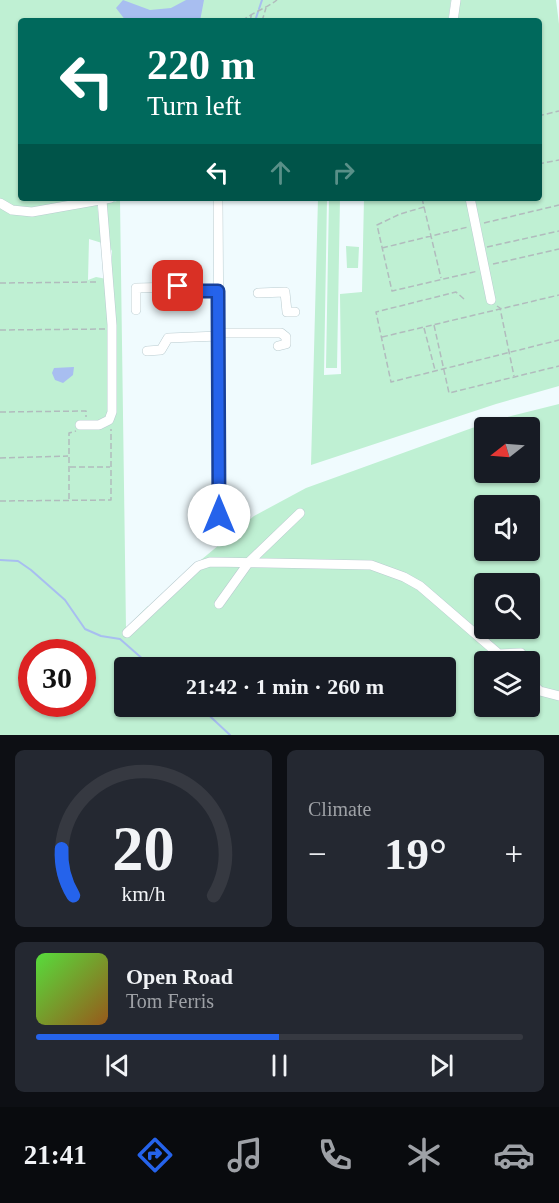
<!DOCTYPE html>
<html lang="en">
<head>
<meta charset="utf-8">
<style>
  body { margin:0; font-family:"Times New Roman",serif; background:#242831; color:#f1f3f6; height:100vh; display:flex; flex-direction:column; font-size:22px; white-space:nowrap }
  * { box-sizing:border-box; margin:0 }
  p { font-size:20px; color:#9ea1a6 }
  .icon { flex:none; width:33px; height:33px; fill:none; stroke:currentColor; stroke-width:2; stroke-linecap:round; stroke-linejoin:round }
  .map { position:relative; height:735px; overflow:hidden }
  .side { display:flex; flex-direction:column; gap:15px; padding:15px; background:#0d0f14; flex:1 }
  .side>* { flex:none }
  .banner { position:absolute; left:18px; top:18px; width:524px; height:183px; border-radius:6px; box-shadow:0 2px 4px #0004; background:#00695c; color:#fff; overflow:hidden }
  .needle { width:39px; rotate:253deg }
  .controls { position:absolute; left:474px; top:417px; display:grid; gap:12px }
  .controls a { display:grid; place-items:center; width:66px; height:66px; border-radius:6px; background:#171b24; box-shadow:0 2px 4px #0004; font-size:30px }
  .speed { position:absolute; left:18px; top:639px; display:flex; gap:12px; font-size:30px; font-weight:700; text-align:center }
  .speed>* { display:grid; place-content:center; width:78px; height:78px; border-radius:50%; background:#171b24; box-shadow:0 2px 4px #0004; line-height:1 }
  .speed .limit { border:9px solid #d22; background:#fff; color:#111 }
  .pin { position:absolute; display:grid; place-items:center; width:51px; height:51px; color:#fff; margin:-26px; border-radius:12px; box-shadow:0 3px 9px #0006 }
  .me { position:absolute; width:66px; margin:-33px; rotate:0deg; stroke-linejoin:round; filter:drop-shadow(0 0 4px #0008) }
  .turn { display:flex; align-items:center; gap:21px; height:126px; padding:0 30px; font-size:27px }
  .turn .icon { width:78px; height:78px; stroke-width:2.5 }
  .turn b { display:block; font-size:42px; line-height:51px }
  .lanes { display:flex; align-items:center; height:57px; padding:0 30px; background:#0003; justify-content:center; gap:30px; direction:ltr }
  .lanes .off { opacity:.35 }
  .big { font-size:45px; font-weight:600; line-height:1.1 }
  .side .card { flex:1; display:flex; flex-direction:column; justify-content:center; gap:9px; min-width:0; padding:0 21px; border-radius:9px; background:#242831 }
  .side .dial { align-items:center; gap:0 }
  .dial svg { height:156px; overflow:visible; fill:none; stroke:#363941; stroke-width:7; stroke-linecap:round; text-anchor:middle }
  .dial text { fill:#f1f3f6; stroke:none }
  .song { display:flex; align-items:center; gap:18px }
  .cover { width:72px; height:72px; border-radius:9px; background:linear-gradient(135deg,hsl(110 70% 55%),hsl(30 70% 35%)) }
  .played { height:6px; border-radius:3px; background:linear-gradient(90deg,#2563eb 50%,#363941 50%) }
  .keys { display:flex; justify-content:space-around; direction:ltr }
  .heat { display:flex; justify-content:space-between; align-items:center; font-size:33px; direction:ltr }
  .side .tiles { flex:1; display:grid; gap:15px; grid-template-columns:1fr 1fr }
  .card:last-child { grid-column:span 2 }
  .trip { position:absolute; left:114px; top:657px; width:342px; height:60px; border-radius:6px; background:#171b24; box-shadow:0 2px 4px #0004; font-weight:600; line-height:60px; text-align:center }
  .tab-bar { display:flex; height:96px; justify-content:space-around; align-items:center; background:#090b0e; color:#9ea1a6 }
  .tab-bar .icon { width:42px; height:42px }
  .tab-bar .active { color:#2563eb }
  .tab-bar b { font-size:27px; color:#f1f3f6 }
  .map>svg:first-child { display:block }
  .green { fill:#bff0d3; fill-rule:evenodd }
  .water { fill:#a8bef0 }
  .lines { fill:none; stroke-linecap:round; stroke-linejoin:round }
  .stream { stroke:#a8bef0; stroke-width:2 }
  .minor-casing { stroke:#baccd0; stroke-width:10 }
  .path { stroke:#b1bbbd; stroke-width:1.5; stroke-dasharray:6 3; stroke-linecap:butt }
  .minor { stroke:#fff; stroke-width:9 }
  .route-casing { stroke:#184099; stroke-width:15 }
  .route { stroke:#2563eb; stroke-width:10 }
</style>
</head>
<body>
<div class="map">
<svg width="559" height="735" viewBox="0 0 559 735">
  <rect width="100%" height="100%" fill="#f0fbfe"/>
  <path class="green" d="M0,0H451L448,21H21V198H113L114,202L120,200L126,628L148,606L151,611L184,574L254,516L306,488L472,428L511,416L559,404V735H0ZM97,204L105,205V239L112,251V280L96,277L88,280L89,239L102,243ZM484,428H530V472H484ZM484,506H530V550H484ZM484,584H530V628H484ZM32,652H82V704H32ZM484,662H530V706H484ZM124,668H446V706H124Z
    M459,0H556L559,24V386L496,404L311,465L318,198H327L324,375L341,374L340,294L362,292L364,198H538V21H456Z
    M329,198H340L337,368H326Z
    M346,246L359,247L358,268H347Z"/>
  <path class="water" d="M123,0L150,10L171,8L186,0H204L200,21H126L116,8Z
    M74,367L73,375L63,383L55,380L52,373L54,368Z"/>
  <g class="lines">
    <path class="stream" d="M259,9L262,0
      M255,21L258,12
      M0,560L18,561L31,570L65,600L85,629L101,636L120,639L153,668
      M199,706L230,735"/>
    <g class="minor-casing">
      <path id="minor" d="M453,21L456,0
        M218,198L220,520
        M470,198L491,300
        M0,203L12,210L32,212L111,198
        M258,293L285,292L287,312H295
        M136,310V288L178,287L194,291H218
        M219,333H281L286,337V344L278,346
        M147,351L161,350L168,338L219,336
        M80,425H99L109,420L112,412V325L102,200
        M219,604L249,562L300,513
        M127,633L198,566L210,562L371,565L404,577L420,586L508,662
        M499,654L521,653
        M530,682L540,691L559,696"/>
    </g>
    <path class="path" d="M242,21C253,12 265,9 277,0
      M250,21L252,13
      M262,21L266,8
      M538,116L559,111
      M538,164L559,160
      M422,198L424,207L400,214L377,225L392,291L478,271
      M424,207L441,278
      M484,223L559,205
      M487,247L559,231
      M382,248L468,227
      M493,264L559,249
      M0,283L99,282
      M464,299L456,292L376,312L391,382L559,340
      M497,306L500,308L514,376
      M434,325L449,393L559,366
      M424,328L435,370
      M0,330L105,329
      M382,337L559,295
      M0,412L86,411V417
      M0,458L68,456
      M70,467H110
      M69,499V433L76,431
      M0,501L111,500V429"/>
    <use href="#minor" class="minor"/>
  </g>
  <g class="lines">
    <g class="route-casing">
      <path id="route" d="M178,286L194,291H218L219,515"/>
    </g>
    <use href="#route" class="route"/>
  </g>
</svg>
<div class="controls">
<a><svg class="needle" viewBox="-14 -14 28 28"><path d="M0-13l5 13h-10z" fill="#e53935"/><path d="M0 13l5-13h-10z" fill="#9ea1a6"/></svg></a>
<a><svg class="icon" aria-label="sound" viewBox="0 0 24 24"><path d="M4 9h4l5-4v14l-5-4H4zM17 9q2 3 0 6"/></svg></a>
<a><svg class="icon" aria-label="search" viewBox="0 0 24 24"><circle cx="10" cy="10" r="6"/><path d="M15 15l6 6"/></svg></a>
<a><svg class="icon" aria-label="layers" viewBox="0 0 24 24"><path d="M12 4l9 5-9 5-9-5zM3 14l9 5 9-5"/></svg></a>
</div>
<div class="speed"><div class="limit">30</div></div>
<div class="pin" style="left:178px;top:286px;background:#d93025"><svg class="icon" aria-label="arrive" viewBox="0 0 24 24"><path d="M6 21V4h12l-3 4 3 4H6"/></svg></div>
<svg class="me" style="left:219px;top:515px" viewBox="-20 -20 40 40"><circle r="19" fill="#fff"/><path d="M0-13L10 11 0 6-10 11z" fill="#2563eb"/></svg>
<div class="trip">21:42 · 1 min · 260 m</div>
<div class="banner">
<div class="turn"><svg class="icon" aria-label="left" viewBox="0 0 24 24"><path d="M17 20v-9H6M10 6l-5 5 5 5"/></svg><div><b>220 m</b>Turn left</div></div>
<div class="lanes"><svg class="icon" aria-label="left" viewBox="0 0 24 24"><path d="M17 20v-9H6M10 6l-5 5 5 5"/></svg><svg class="icon off" aria-label="ahead" viewBox="0 0 24 24"><path d="M12 20V5M6 11l6-6 6 6"/></svg><svg class="icon off" aria-label="right" viewBox="0 0 24 24"><path d="M7 20v-9h11M14 6l5 5-5 5"/></svg></div>
</div>
</div>
<section class="side">
<div class="tiles">
<div class="card dial"><svg viewBox="0 0 100 80">
<path d="M14 69A42 42 0 1 1 86 69"/>
<path d="M14 69A42 42 0 0 1 8 45" stroke="#2563eb"/>
<text x="50" y="56" font-size="32" font-weight="700">20</text>
<text x="50" y="72" font-size="11">km/h</text>
</svg></div>
<div class="card"><p>Climate</p>
<div class="heat"><a>−</a><b class="big">19°</b><a>+</a></div>
</div>
<div class="card">
<div class="song"><i class="cover"></i><div><b>Open Road</b><p>Tom Ferris</p></div></div>
<div class="played"></div>
<div class="keys"><svg class="icon" aria-label="previous" viewBox="0 0 24 24"><path d="M18 5L8 12l10 7zM5 5v14"/></svg><svg class="icon" aria-label="pause" viewBox="0 0 24 24"><path d="M8 5v14M16 5v14"/></svg><svg class="icon" aria-label="next" viewBox="0 0 24 24"><path d="M6 5l10 7-10 7zM19 5v14"/></svg></div>
</div>
</div>
</section>
<nav class="tab-bar">
<b>21:41</b>
<svg class="icon active" aria-label="directions" viewBox="0 0 24 24"><path d="M12 3l9 9-9 9-9-9zM9 14v-3h6M13 9l2 2-2 2"/></svg>
<svg class="icon" aria-label="music" viewBox="0 0 24 24"><path d="M9 18V5l10-2v13"/><circle cx="6" cy="18" r="3"/><circle cx="16" cy="16" r="3"/></svg>
<svg class="icon" aria-label="phone" viewBox="0 0 24 24"><path d="M5 4h4l2 5-3 2q2 4 5 5l2-3 5 2v4C11 20 4 13 5 4z"/></svg>
<svg class="icon" aria-label="climate" viewBox="0 0 24 24"><path d="M12 3v18M4 7l16 10M4 17L20 7"/></svg>
<svg class="icon" aria-label="car" viewBox="0 0 24 24"><path d="M5 17H2v-5l4-1 3-4h7l3 4 3 1v5h-3M9 17h6M6 11h13"/><circle cx="7" cy="17" r="2"/><circle cx="17" cy="17" r="2"/></svg>
</nav>
</body>
</html>
